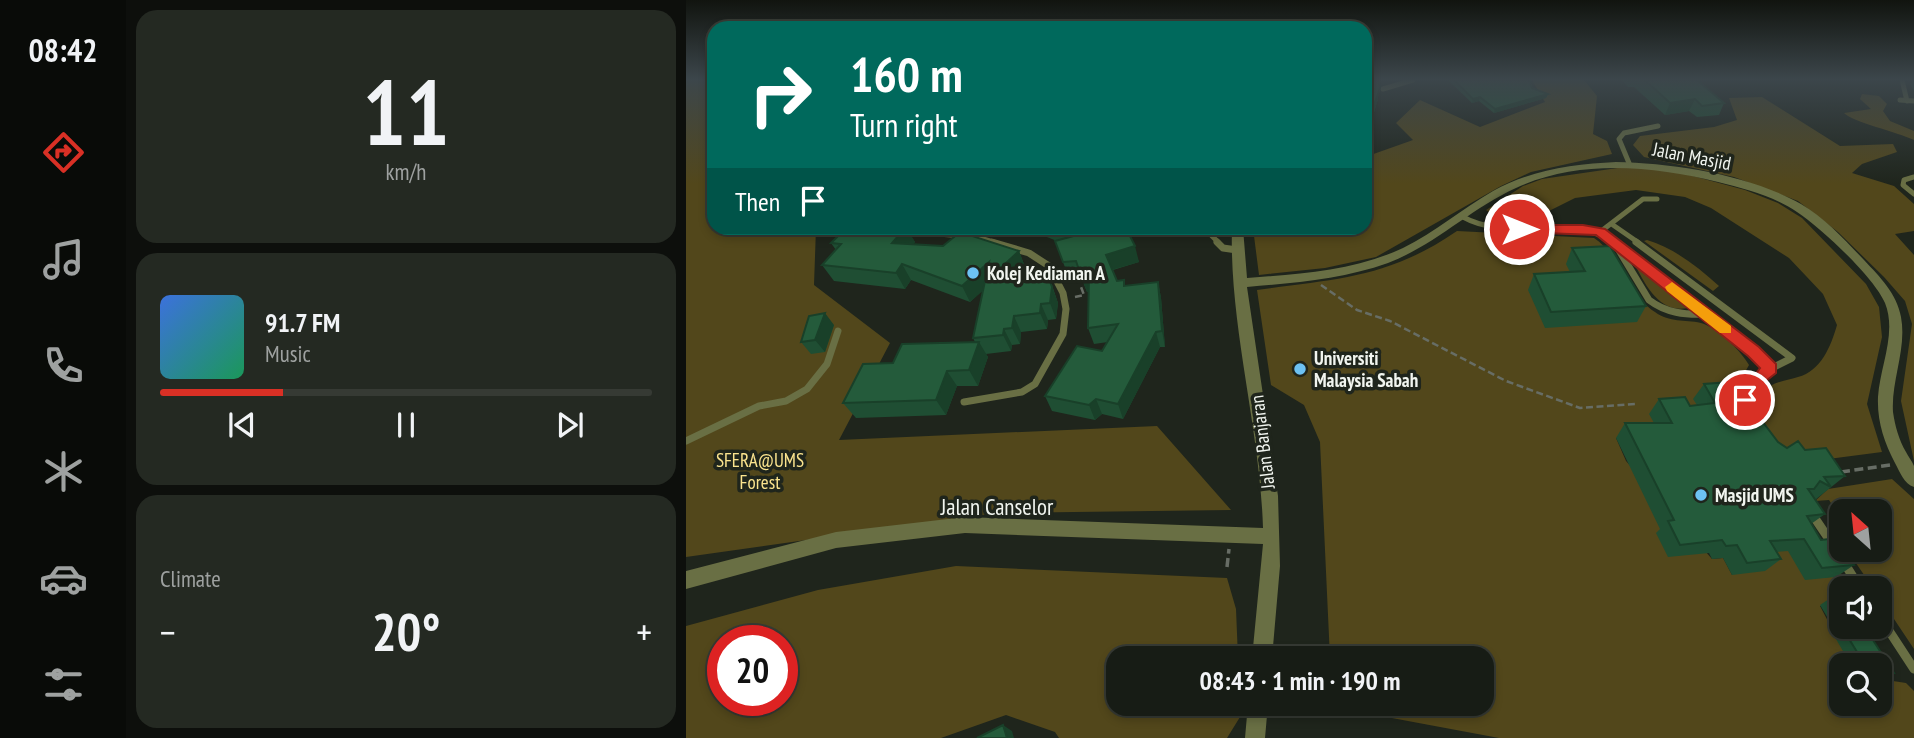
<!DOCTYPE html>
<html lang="en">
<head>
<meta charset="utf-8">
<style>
  body { margin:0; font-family:"PT Sans Narrow",sans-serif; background:#242922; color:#f1f3f6; height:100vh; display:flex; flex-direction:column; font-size:26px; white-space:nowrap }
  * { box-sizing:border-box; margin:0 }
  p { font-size:23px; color:#9ea1a0 }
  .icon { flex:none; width:38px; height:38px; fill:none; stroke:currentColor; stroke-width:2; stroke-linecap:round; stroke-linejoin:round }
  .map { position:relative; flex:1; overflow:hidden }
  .side { display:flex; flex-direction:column; gap:10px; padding:10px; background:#0d0f0c; width:560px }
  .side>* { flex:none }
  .guide { position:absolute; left:21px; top:21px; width:665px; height:214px; border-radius:21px; box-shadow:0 4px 10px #0003,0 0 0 2px #363a34; background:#00695c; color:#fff; overflow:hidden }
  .needle { width:46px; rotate:333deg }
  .tools { position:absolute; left:1143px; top:499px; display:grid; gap:14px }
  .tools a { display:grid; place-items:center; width:63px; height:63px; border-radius:14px; background:#171c15; box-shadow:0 4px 10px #0003,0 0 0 2px #363a34; font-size:35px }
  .speed { position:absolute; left:21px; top:625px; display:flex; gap:14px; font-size:35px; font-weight:700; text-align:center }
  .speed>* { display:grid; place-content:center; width:91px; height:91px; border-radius:50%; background:#171c15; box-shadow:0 4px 10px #0003,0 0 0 2px #363a34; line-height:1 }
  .speed .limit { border:10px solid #d22; background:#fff; color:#111 }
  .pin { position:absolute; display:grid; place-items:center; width:60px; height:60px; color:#fff; margin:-30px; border:4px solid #fff; border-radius:50%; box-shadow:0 2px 7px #0007 }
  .me { position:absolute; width:77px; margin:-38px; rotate:90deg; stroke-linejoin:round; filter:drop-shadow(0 0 5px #0008) }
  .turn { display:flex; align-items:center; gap:24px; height:147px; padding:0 28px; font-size:32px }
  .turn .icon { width:91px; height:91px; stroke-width:2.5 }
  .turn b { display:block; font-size:49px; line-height:60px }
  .then { display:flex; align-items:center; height:66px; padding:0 28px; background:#0003; gap:14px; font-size:26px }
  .big { font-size:52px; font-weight:800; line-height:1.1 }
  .side .widget { flex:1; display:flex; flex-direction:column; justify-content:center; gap:10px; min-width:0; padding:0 24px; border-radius:21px; background:#242922 }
  .side .dial { align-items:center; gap:0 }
  .dial b { font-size:91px; line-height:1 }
  .song { display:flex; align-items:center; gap:21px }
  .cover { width:84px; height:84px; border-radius:10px; background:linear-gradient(135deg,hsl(220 70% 55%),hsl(150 70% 35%)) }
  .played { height:7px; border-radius:4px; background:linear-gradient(90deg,#d93025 25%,#363a34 25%) }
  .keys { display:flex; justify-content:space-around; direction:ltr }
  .heat { display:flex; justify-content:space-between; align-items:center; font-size:38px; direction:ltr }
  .trip { position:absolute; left:420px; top:646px; width:388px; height:70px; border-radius:21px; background:#171c15; box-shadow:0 4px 10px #0003,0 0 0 2px #363a34; font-weight:800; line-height:70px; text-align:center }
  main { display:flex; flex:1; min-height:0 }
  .tab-bar { display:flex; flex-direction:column; width:126px; justify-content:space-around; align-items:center; background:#090b08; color:#9ea1a0 }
  .tab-bar .icon { width:49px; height:49px }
  .tab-bar .selected { color:#d93025 }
  .tab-bar b { font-size:32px; color:#f1f3f6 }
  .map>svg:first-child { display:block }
  .green { fill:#52471b; fill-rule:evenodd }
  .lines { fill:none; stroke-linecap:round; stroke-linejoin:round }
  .path-far1 { stroke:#676d65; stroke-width:2.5; stroke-dasharray:7 3.5; stroke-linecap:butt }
  .path { stroke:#676d65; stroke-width:3.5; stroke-dasharray:9 4.5; stroke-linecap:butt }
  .lane-far2 { stroke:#696f44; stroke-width:5 }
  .lane-far1 { stroke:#696f44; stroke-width:7 }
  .lane { stroke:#696f44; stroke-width:9 }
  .street { fill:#696f44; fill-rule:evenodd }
  .wall { fill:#1f4e33 }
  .shaded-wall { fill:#194029 }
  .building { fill:#245b3b; stroke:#194029; stroke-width:2 }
  .route { fill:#d93025; stroke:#8d1f18; stroke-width:2 }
  .slow { fill:#f59e0b }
  .poi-dot { fill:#6dc2f3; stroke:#1f251c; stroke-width:2.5 }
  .labels { text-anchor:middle; stroke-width:7; stroke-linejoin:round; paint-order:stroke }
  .street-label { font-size:19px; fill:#f1f5ef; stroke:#1f251c }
  .poi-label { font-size:19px; font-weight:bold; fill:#f1f5ef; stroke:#1f251c; text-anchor:start }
  .park-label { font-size:19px; fill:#fbe48e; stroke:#1f251c }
  .near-street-label { font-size:23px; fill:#f1f5ef; stroke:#1f251c }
</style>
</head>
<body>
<main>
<nav class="tab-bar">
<b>08:42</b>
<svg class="icon selected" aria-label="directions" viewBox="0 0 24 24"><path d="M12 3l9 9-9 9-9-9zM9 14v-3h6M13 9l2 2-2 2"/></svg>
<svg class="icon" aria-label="music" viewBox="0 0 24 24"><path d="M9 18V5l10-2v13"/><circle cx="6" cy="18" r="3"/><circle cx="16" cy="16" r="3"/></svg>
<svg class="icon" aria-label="phone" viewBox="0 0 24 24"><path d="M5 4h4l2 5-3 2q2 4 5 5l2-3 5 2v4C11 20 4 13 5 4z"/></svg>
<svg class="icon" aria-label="climate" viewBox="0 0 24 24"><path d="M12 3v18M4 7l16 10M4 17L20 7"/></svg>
<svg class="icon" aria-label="car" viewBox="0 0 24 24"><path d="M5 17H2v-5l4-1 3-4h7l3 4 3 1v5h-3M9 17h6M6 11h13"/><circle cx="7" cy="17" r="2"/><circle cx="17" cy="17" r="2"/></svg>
<svg class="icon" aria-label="filters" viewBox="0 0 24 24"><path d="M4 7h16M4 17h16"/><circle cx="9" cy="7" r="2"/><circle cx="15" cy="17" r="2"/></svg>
</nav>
<section class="side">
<div class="widget dial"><b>11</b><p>km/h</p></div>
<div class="widget">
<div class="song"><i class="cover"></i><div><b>91.7 FM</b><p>Music</p></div></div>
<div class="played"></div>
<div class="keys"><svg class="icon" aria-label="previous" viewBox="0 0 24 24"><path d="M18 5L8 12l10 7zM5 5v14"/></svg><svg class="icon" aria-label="pause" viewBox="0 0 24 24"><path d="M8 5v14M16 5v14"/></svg><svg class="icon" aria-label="next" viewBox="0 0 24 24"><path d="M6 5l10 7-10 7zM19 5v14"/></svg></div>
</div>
<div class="widget"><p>Climate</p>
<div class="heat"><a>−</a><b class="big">20°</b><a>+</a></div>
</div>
</section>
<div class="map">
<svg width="1228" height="738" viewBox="0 0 1228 738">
  <rect width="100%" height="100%" fill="#1f251c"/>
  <path class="green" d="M0,80H28V228H130L128,285L204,343L153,440L471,426L545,510L311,513L0,557Z
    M846,80H898L911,96L907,134L921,141L926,154L845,172L815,186L690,257L639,268L573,275L567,228H679V157L727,140L710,123L734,100L794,127L859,102Z
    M1176,94L1193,96L1201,104L1197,111L1204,121L1228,131V140C1211,132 1167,122 1158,113L1185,109L1174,99Z
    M1076,97L1154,146L1207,144L1211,152L1176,164L1166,173L1208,186L1228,204V231L1209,234L1228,255V461L1215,401L1226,324L1219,301L1198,277L1152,232L1112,201L1048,177L958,157L947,145L954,136L1028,127L1051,120L1043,98Z
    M945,166L981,169L1059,190L1092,203L1116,218L1180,284L1193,307L1196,337L1181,404L1196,452L1104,464L1070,411L1084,386C1093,381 1102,380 1112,377C1135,371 1145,346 1151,325L1137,294L1103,258L1025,208L999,197L950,190L889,198L855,215L814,220L800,210L837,186L856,179Z
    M771,231L908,238C935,256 942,295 969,312C984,323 998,319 1015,323C1031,327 1055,351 1063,365L1047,394L1049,405L1082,456L1027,432L930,438L940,461L1026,559L1037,558L1046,575L1111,502L1164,588H1155V603L1134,606L1165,665H1155V704H1194V679L1220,683L1228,691V738H813L647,707L646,704H796V658H644L634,442L618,405L585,385L571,290C650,279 703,278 771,231Z
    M961,240C988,248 1012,267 1033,286L1027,291L958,241Z
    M948,263L1002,308C973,314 959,284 948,263Z
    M1206,479L1228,499V649L1194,598V588H1187L1161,550H1194V511H1155V518L1143,500L1129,501L1142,489Z
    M270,566L541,578L550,609L552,658H432V704H554V717L541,738H373L369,732L320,715L255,738H0V626L132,590ZM37,640H96V700H37Z"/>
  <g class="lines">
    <path class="path-far1" d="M635,285L671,310L704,321L820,381L894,408L949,404
      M389,297L398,295L395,287"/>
    <path class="path" d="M1155,472L1204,465
      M541,567L543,549"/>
    <path class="lane-far2" d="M1216,80L1221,101
      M697,89L727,80
      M1214,100L1228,101
      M943,163L933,139L938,133L972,126
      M1228,177L1218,180L1217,185L1228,194
      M777,217C823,243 890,214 929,243
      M927,225L953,243
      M518,228L533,243
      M214,231L290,237L311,243
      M914,232L957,199H971"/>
    <path class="lane-far1" d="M531,242L537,248L551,250
      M926,242L1067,352L1084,369C1059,389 1055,402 1072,428
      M950,242L1106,358L1084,369
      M931,247L963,300C980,313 999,315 1020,314
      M278,402L336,392L349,384L377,334L380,309L377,293L363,266L343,253L306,242
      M0,441L73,406L100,401L121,389L141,364L152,331"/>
    <path class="lane" d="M1126,514L1147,545
      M1157,561L1174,588
      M1194,617L1228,669"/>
    <path class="street" d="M930,162C988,163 1064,175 1115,204C1139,218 1159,240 1178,260C1194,277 1211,294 1215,317C1221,349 1205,380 1207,412C1209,426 1213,440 1220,452C1222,456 1226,461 1228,466C1228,472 1228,481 1228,487C1218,484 1214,472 1209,463C1198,442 1191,421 1192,397C1194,366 1211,333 1199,303C1188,277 1135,228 1111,212C1088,196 1059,189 1032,182C966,166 893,159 830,188C784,209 749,245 702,263C657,279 609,283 561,287L592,496L594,566L586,658H566L577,544L279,533L150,548L0,589V571L150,532L279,517L577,528C574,428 543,325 546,228H557L561,278C613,274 668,271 717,248C749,232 776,209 807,191C844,170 888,164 930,162Z
      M562,704H582L579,738H559Z"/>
  </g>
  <path class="wall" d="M679,80L692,99L683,129L679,114Z
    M762,80H842L846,88L862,94L860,98L808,113L793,101L786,103Z
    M936,80H1011L1038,103L1033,115L1011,117L1003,111L979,115L948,87H942Z
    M1227,80H1228V91L1224,84Z
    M160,228H220L229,242L227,244L333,251L339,267L334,272L366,285L372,303L370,319L362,320L361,329L335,332L334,344L326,345L325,351L300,354L302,357L292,386H271L260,415L170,418L157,403L207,363L289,342L287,338L297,290L284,302L225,280L219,289L148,281L136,265L150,250L145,243Z
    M338,228H440L453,262L427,270L431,281L439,286L472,282L475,298L479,347H474L437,419L416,414L409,420L366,411L359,396L416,351L422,342L408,344L402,328L403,291L401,292L395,277L383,278L369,241H371Z
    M886,248L960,306L951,322L859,328L842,290L848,274L884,272L880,264Z
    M148,325L139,352L125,354L115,342Z
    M1018,384L1055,396L1048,404L1057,419L1101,448L1119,450L1159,476L1129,500L1139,514L1125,524L1135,540L1168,565L1150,577L1119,580L1102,551L1090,552L1095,559L1079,571L1046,575L1037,558L1026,559L1023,553L982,557L970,533L974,529L930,438L939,423H968L963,414L973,399L1004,406L1011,405L1007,399Z
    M1155,598V626H1178L1208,673L1194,679V665H1165L1150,639L1153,637L1134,605L1143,599Z"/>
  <path class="shaded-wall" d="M694,88L692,99L683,129L684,117Z
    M862,94L860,98L808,113L809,109Z
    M794,97L793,101L786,103L787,99Z
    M1009,99L1003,111L979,115L984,103Z
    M219,228H220L229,242L215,259L206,243Z
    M449,246L453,262L425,270L420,255Z
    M333,251L339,267L314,291L309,280L284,302L276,286L303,262Z
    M216,264L225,280L219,289L210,273Z
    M360,270L372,303L370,319L364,303Z
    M403,274L408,289L401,292L395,276Z
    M472,282L475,298L479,347L476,331Z
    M355,304L362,320L361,329L354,313Z
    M139,313L148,325L139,352L129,340Z
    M328,316L335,332L334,344L326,328Z
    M318,329L326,345L325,351L317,335Z
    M470,332L474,347L437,419L432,404Z
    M293,342L302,357L292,386L283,370Z
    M261,371L271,386L260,415L250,400Z
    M410,399L416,414L409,420L403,405Z
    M317,725L326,731L328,738H321Z"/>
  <path class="building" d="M679,80H693L694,88L684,117L679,99Z
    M768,80H842L844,81L846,88L862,94L809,109L794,97L787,99Z
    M959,80H1011L1038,103L1016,106L1009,99L984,103Z
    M160,228H219L206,243L257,246L274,232L333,251L307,275L360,270L366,287L364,303L355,304L354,313L328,316L326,328L318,329L317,335L287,338L303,262L276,286L216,264L210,273L136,265L155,244L145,243Z
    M372,228H440L449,246L420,255L431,281L438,280V286L472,282L476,331L470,332L432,404L410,399L403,405L359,396L391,346L416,351L432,324L402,328L403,274L395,276L390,261L377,262L369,241L391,235Z
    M924,246L960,306L865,312L848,274L899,271L886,248Z
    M139,313L129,340L115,342L123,316Z
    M293,342L283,370L261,371L250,400L157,403L177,364L207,363L216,344Z
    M1045,382L1055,396L1043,397L1057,419L1076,421L1092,442L1101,448L1112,441L1119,450L1140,448L1159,476L1138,477L1145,487L1134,481L1128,489H1122L1139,514L1121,516L1135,540L1151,538L1155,545V550H1158L1168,565L1136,568L1118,539L1084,541L1095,559L1061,563L1051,545L1040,546L1036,540L994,545L982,521L988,520L939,423H986L973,399L999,397L1004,406L1029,403L1018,384Z
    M1155,598V618L1143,599Z
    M1160,626H1178L1208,673L1194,675V665H1179L1160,634L1164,633Z
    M317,725L321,738H291Z"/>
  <linearGradient id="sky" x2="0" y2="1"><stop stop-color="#11140f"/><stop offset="0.43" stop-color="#3c464b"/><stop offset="1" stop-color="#3c464b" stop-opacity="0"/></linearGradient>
  <rect width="1228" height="184" fill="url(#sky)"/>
  <path class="route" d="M833,225H897L919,229L1073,347L1090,364V373L1080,381L1065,405H1053V396L1074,368L1062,356L910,235L828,232V226Z"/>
  <path class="slow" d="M986,282L1045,326V333H1034L981,291L979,287Z"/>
  <g class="poi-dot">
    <circle cx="287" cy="273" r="7"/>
    <circle cx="614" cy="369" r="7"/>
    <circle cx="1015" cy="495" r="7"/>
  </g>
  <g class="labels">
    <g class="street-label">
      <text transform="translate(1006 156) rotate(11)" y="7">Jalan Masjid</text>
      <text transform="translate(576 442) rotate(-97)" y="7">Jalan Banjaran</text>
    </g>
    <g class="poi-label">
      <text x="301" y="280">Kolej Kediaman A</text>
      <text x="628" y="365">Universiti<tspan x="628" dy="22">Malaysia Sabah</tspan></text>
      <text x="1029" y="502">Masjid UMS</text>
    </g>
    <g class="park-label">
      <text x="74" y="467">SFERA@UMS<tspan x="74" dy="22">Forest</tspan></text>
    </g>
    <g class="near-street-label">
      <text x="311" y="515">Jalan Canselor</text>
    </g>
  </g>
</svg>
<div class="tools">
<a><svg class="needle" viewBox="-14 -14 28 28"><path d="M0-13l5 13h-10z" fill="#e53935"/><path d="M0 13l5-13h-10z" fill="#9ea1a0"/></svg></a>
<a><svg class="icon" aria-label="sound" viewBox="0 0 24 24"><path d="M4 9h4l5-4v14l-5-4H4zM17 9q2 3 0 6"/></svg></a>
<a><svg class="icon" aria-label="search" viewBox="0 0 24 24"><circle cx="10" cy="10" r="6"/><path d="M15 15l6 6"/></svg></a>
</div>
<div class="speed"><div class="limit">20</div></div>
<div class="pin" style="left:1059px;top:400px;background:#d93025"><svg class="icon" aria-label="arrive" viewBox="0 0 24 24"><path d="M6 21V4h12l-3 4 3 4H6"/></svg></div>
<svg class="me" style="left:833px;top:229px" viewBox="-20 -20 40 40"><circle r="17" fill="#d93025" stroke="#fff" stroke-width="3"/><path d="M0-11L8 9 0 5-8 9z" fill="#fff"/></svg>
<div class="trip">08:43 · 1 min · 190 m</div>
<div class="guide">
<div class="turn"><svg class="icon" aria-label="right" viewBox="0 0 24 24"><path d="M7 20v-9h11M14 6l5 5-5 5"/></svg><div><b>160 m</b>Turn right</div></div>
<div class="then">Then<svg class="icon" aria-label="arrive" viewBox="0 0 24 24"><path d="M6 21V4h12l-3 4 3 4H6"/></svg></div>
</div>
</div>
</main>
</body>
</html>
